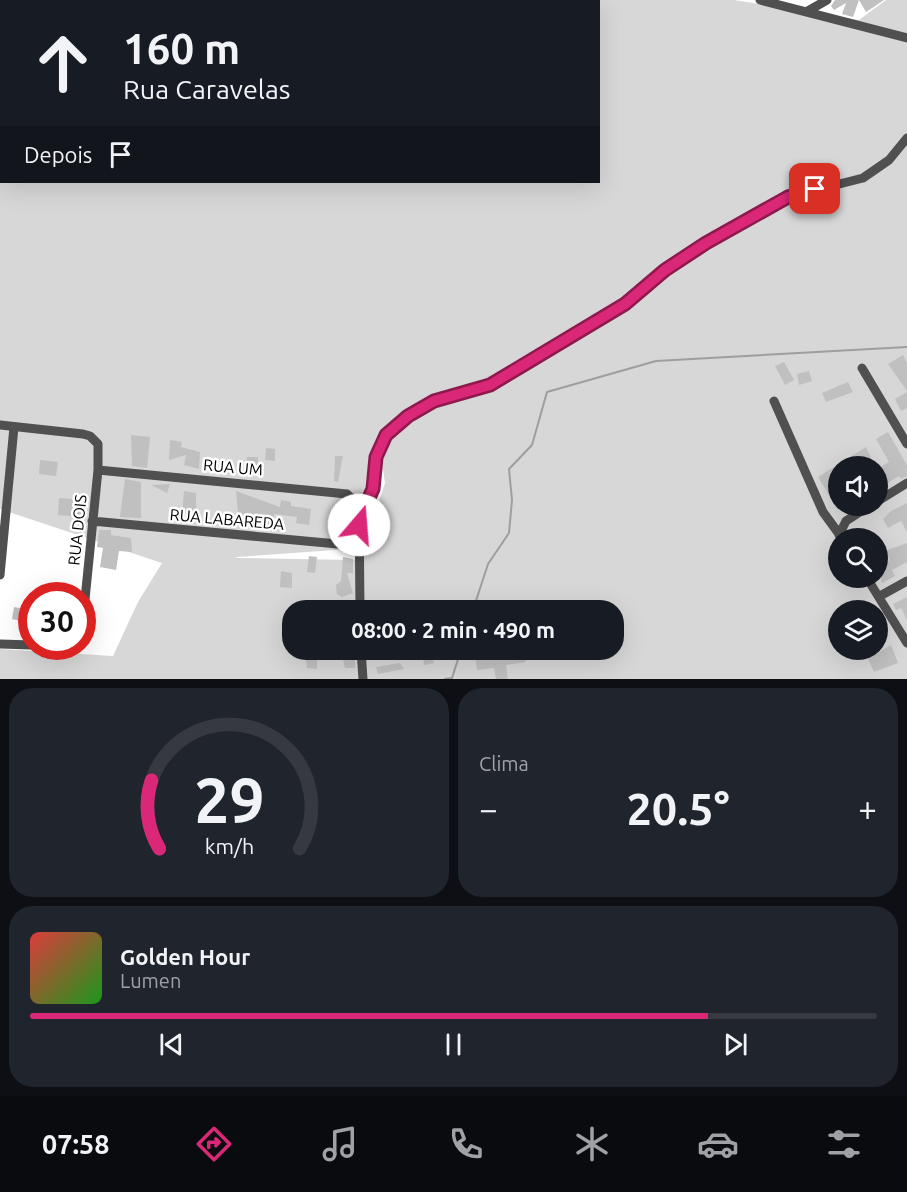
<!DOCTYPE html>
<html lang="pt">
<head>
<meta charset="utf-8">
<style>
  body { margin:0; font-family:Ubuntu,sans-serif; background:#20242c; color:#f1f3f6; height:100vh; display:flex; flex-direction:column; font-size:22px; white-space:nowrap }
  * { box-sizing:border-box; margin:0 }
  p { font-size:20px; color:#9ea1a6 }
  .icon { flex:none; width:33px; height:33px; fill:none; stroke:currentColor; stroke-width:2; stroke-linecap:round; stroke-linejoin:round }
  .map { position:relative; height:679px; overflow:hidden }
  .details { display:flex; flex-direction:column; gap:9px; padding:9px; background:#0d0f14; flex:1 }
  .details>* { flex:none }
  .guide { position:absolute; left:0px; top:0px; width:600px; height:183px; box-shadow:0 6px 24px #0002; background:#171b24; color:#f1f3f6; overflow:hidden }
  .buttons { position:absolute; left:828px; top:456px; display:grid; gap:12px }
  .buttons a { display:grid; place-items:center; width:60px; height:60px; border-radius:50%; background:#171b24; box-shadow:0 6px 24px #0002; font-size:30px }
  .speed { position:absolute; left:18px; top:582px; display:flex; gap:12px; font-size:30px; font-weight:700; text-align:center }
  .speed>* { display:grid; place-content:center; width:78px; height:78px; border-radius:50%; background:#171b24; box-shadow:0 6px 24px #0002; line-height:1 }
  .speed .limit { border:9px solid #d22; background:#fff; color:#111 }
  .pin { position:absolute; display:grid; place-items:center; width:51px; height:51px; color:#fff; margin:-26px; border-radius:12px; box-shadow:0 3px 9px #0006 }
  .me { position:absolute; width:66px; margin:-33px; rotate:18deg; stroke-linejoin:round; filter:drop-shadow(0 0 4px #0008) }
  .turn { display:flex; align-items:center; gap:21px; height:126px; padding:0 24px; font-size:27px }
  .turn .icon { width:78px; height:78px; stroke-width:2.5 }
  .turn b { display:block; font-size:42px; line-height:51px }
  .then { display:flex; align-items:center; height:57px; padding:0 24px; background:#0003; gap:12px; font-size:22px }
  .big { font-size:45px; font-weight:700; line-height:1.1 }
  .details .card { flex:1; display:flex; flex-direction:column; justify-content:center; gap:9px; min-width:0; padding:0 21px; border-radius:24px; background:#20242c }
  .details .dial { align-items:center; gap:0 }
  .dial svg { height:156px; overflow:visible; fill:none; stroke:#363941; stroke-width:7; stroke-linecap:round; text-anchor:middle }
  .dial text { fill:#f1f3f6; stroke:none }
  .song { display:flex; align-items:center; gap:18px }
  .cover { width:72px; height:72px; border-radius:9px; background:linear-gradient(135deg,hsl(0 70% 55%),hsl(120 70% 35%)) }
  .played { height:6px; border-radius:3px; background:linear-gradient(90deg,#db2777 80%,#363941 80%) }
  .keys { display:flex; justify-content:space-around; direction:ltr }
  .heat { display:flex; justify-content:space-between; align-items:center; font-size:33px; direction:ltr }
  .details .tiles { flex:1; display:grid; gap:9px; grid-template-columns:1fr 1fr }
  .card:last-child { grid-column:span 2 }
  .trip { position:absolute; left:282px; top:600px; width:342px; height:60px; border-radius:24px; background:#171b24; box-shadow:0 6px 24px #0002; font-weight:700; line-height:60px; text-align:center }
  .tabs { display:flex; height:96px; justify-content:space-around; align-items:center; background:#090b0e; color:#9ea1a6 }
  .tabs .icon { width:42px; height:42px }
  .tabs .selected { color:#db2777 }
  .tabs b { font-size:27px; color:#f1f3f6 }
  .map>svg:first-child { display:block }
  .green { fill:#d7d7d7; fill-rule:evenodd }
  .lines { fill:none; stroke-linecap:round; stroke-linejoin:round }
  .stream { stroke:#9e9e9e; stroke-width:2 }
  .building { fill:#c0c0c0 }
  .street { stroke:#505050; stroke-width:9 }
  .route-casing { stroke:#8e194d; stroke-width:15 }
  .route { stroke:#db2777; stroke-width:10 }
  .labels { text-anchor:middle; stroke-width:5; stroke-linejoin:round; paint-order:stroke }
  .street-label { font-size:16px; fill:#000; stroke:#fff }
</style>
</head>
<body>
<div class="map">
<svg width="907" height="679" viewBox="0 0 907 679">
  <rect width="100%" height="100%" fill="#fff"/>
  <path class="green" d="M0,0H734L859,20L886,0H907V679H0V649L113,656L138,602L162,563L0,509ZM2,2H598V182H2ZM838,466H878V506H838ZM383,469L385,483L367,538V537ZM838,538H878V578H838ZM363,548L354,560L236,558L237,557ZM292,610H614V650H292ZM838,610H878V650H838Z"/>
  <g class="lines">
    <path class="stream" d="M473,610L488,564L509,533L512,500L509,469L532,445L547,392L656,361L907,347
      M445,679L452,678L461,650"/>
  </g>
  <path class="building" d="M835,0H884L866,12L859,0L853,17L842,14L846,3L834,10L831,6Z
    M903,355L907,363V391L888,364Z
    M784,362L794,380L785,385L775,366Z
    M809,371L812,381L799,385L797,374Z
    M848,382L853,392L826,402L822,393Z
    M907,392V408L901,411L895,399Z
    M888,432L907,465V476L901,479L899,476L878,489V469L889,462L876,439Z
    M131,435L150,437L147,468L132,466Z
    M170,440L182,442L181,447L200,452L199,469L184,465L186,455L169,460Z
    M866,447L875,466H838V510L818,477Z
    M266,448L275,449V461L265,460Z
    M335,456H343L338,482L334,481Z
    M247,457H258V470L246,473Z
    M40,460L58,462L56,476L39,474Z
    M125,479L141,482V518L120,517Z
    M170,484L167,493L151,485Z
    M184,491L196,493V517L182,514Z
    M236,491L280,507L281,500L291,502V506L311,509L309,525L296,523L297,517L274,514V529L239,523Z
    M59,498L84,500L83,517L58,515Z
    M343,503L352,508V522L336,521L337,513H343Z
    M907,503V532L901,521L888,528L883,519L891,511Z
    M99,530H111V535L131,538L132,552L119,551L116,570L100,567L103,548L97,547Z
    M907,543V562L892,570L895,576L882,583L878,566L890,560L885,551Z
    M309,556L317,557L315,573L307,572Z
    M343,557L353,559V573H347L353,593L342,597L337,594L336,585L341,581Z
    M281,571L292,573V588L280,587Z
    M60,588L79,590V596H60Z
    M907,597V620L901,608L896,610L893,604Z
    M14,607L24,609L21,621L12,619Z
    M891,645L898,663L874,672L868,659Z
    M507,650H523L526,662L506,665L508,679H496L494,668L477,670L475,654L507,652Z
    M431,654L434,663L424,665L423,656Z
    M317,659V669L307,668L306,660Z
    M355,659V668H345L343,660Z
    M400,663L404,669L378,674L376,667Z"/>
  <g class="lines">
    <path class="street" d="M760,0L907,38
      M806,12L827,0
      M862,368L907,444
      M774,401L823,512L842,538
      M0,425L83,434L90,436L98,444V470L82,629
      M98,470L347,494L359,505
      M878,501L907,483
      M359,505L367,499L373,489L376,457L386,435L408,416L433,401L490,385L625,304L665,270L706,243L788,197L863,178L889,160L907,138
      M359,505L360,610
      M92,521L359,546
      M839,535L846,521L869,506
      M0,575L14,427
      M867,578L907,643
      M880,596L907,581
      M0,644L32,645
      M53,646H65
      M361,650L363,679"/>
  </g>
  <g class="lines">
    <g class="route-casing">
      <path id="route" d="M359,525V505L368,500L373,489L376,457L386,435L408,416L434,401L490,385L625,304L665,270L706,243L788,197L815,189"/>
    </g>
    <use href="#route" class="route"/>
  </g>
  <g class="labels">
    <g class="street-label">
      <text transform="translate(233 467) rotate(5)" y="6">RUA UM</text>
      <text transform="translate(227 519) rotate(5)" y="6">RUA LABAREDA</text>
      <text transform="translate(77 530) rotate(-84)" y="6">RUA DOIS</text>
    </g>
  </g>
</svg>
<div class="buttons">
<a><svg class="icon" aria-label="sound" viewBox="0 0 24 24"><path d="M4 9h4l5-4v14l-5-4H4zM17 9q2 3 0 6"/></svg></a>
<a><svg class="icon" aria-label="search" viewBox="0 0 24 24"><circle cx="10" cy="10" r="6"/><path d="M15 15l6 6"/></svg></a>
<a><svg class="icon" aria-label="layers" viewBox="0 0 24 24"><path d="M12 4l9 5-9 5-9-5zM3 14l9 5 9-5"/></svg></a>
</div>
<div class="speed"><div class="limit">30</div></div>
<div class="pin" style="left:815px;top:189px;background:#d93025"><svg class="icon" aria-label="arrive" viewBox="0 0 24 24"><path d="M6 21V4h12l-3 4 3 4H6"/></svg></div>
<svg class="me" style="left:359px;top:525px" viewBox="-20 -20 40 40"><circle r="19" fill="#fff"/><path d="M0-13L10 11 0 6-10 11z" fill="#db2777"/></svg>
<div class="trip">08:00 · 2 min · 490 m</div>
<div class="guide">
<div class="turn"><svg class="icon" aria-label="ahead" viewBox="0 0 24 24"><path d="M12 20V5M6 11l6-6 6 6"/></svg><div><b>160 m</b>Rua Caravelas</div></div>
<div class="then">Depois<svg class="icon" aria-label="arrive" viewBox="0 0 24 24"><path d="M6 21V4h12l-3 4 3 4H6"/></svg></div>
</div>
</div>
<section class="details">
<div class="tiles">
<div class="card dial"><svg viewBox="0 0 100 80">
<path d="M14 69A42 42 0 1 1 86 69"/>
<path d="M14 69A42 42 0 0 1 10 34" stroke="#db2777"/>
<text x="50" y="56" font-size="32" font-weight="700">29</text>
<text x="50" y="72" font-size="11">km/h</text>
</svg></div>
<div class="card"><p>Clima</p>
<div class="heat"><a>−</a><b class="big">20.5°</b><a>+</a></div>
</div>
<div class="card">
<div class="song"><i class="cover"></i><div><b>Golden Hour</b><p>Lumen</p></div></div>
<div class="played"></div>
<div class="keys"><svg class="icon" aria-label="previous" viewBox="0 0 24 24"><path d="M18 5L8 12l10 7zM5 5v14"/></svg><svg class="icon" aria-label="pause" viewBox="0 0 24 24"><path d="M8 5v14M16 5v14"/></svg><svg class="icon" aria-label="next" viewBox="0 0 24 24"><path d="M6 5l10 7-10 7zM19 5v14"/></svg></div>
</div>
</div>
</section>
<nav class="tabs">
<b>07:58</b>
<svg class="icon selected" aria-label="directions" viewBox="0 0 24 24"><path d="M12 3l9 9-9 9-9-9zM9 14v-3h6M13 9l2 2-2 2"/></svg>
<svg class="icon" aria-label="music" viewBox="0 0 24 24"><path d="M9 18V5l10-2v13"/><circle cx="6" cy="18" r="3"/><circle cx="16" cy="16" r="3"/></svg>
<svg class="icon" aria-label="phone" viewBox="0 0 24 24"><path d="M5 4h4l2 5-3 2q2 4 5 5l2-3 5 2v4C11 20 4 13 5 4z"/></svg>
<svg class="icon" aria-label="climate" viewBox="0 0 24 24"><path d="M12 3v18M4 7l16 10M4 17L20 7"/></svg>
<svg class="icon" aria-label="car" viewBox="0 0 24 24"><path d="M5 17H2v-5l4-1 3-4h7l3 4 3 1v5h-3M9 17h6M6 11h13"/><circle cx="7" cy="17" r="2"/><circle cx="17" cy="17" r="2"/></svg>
<svg class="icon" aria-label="filters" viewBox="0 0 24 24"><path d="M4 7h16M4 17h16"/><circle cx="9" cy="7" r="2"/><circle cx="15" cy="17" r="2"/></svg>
</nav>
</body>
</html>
